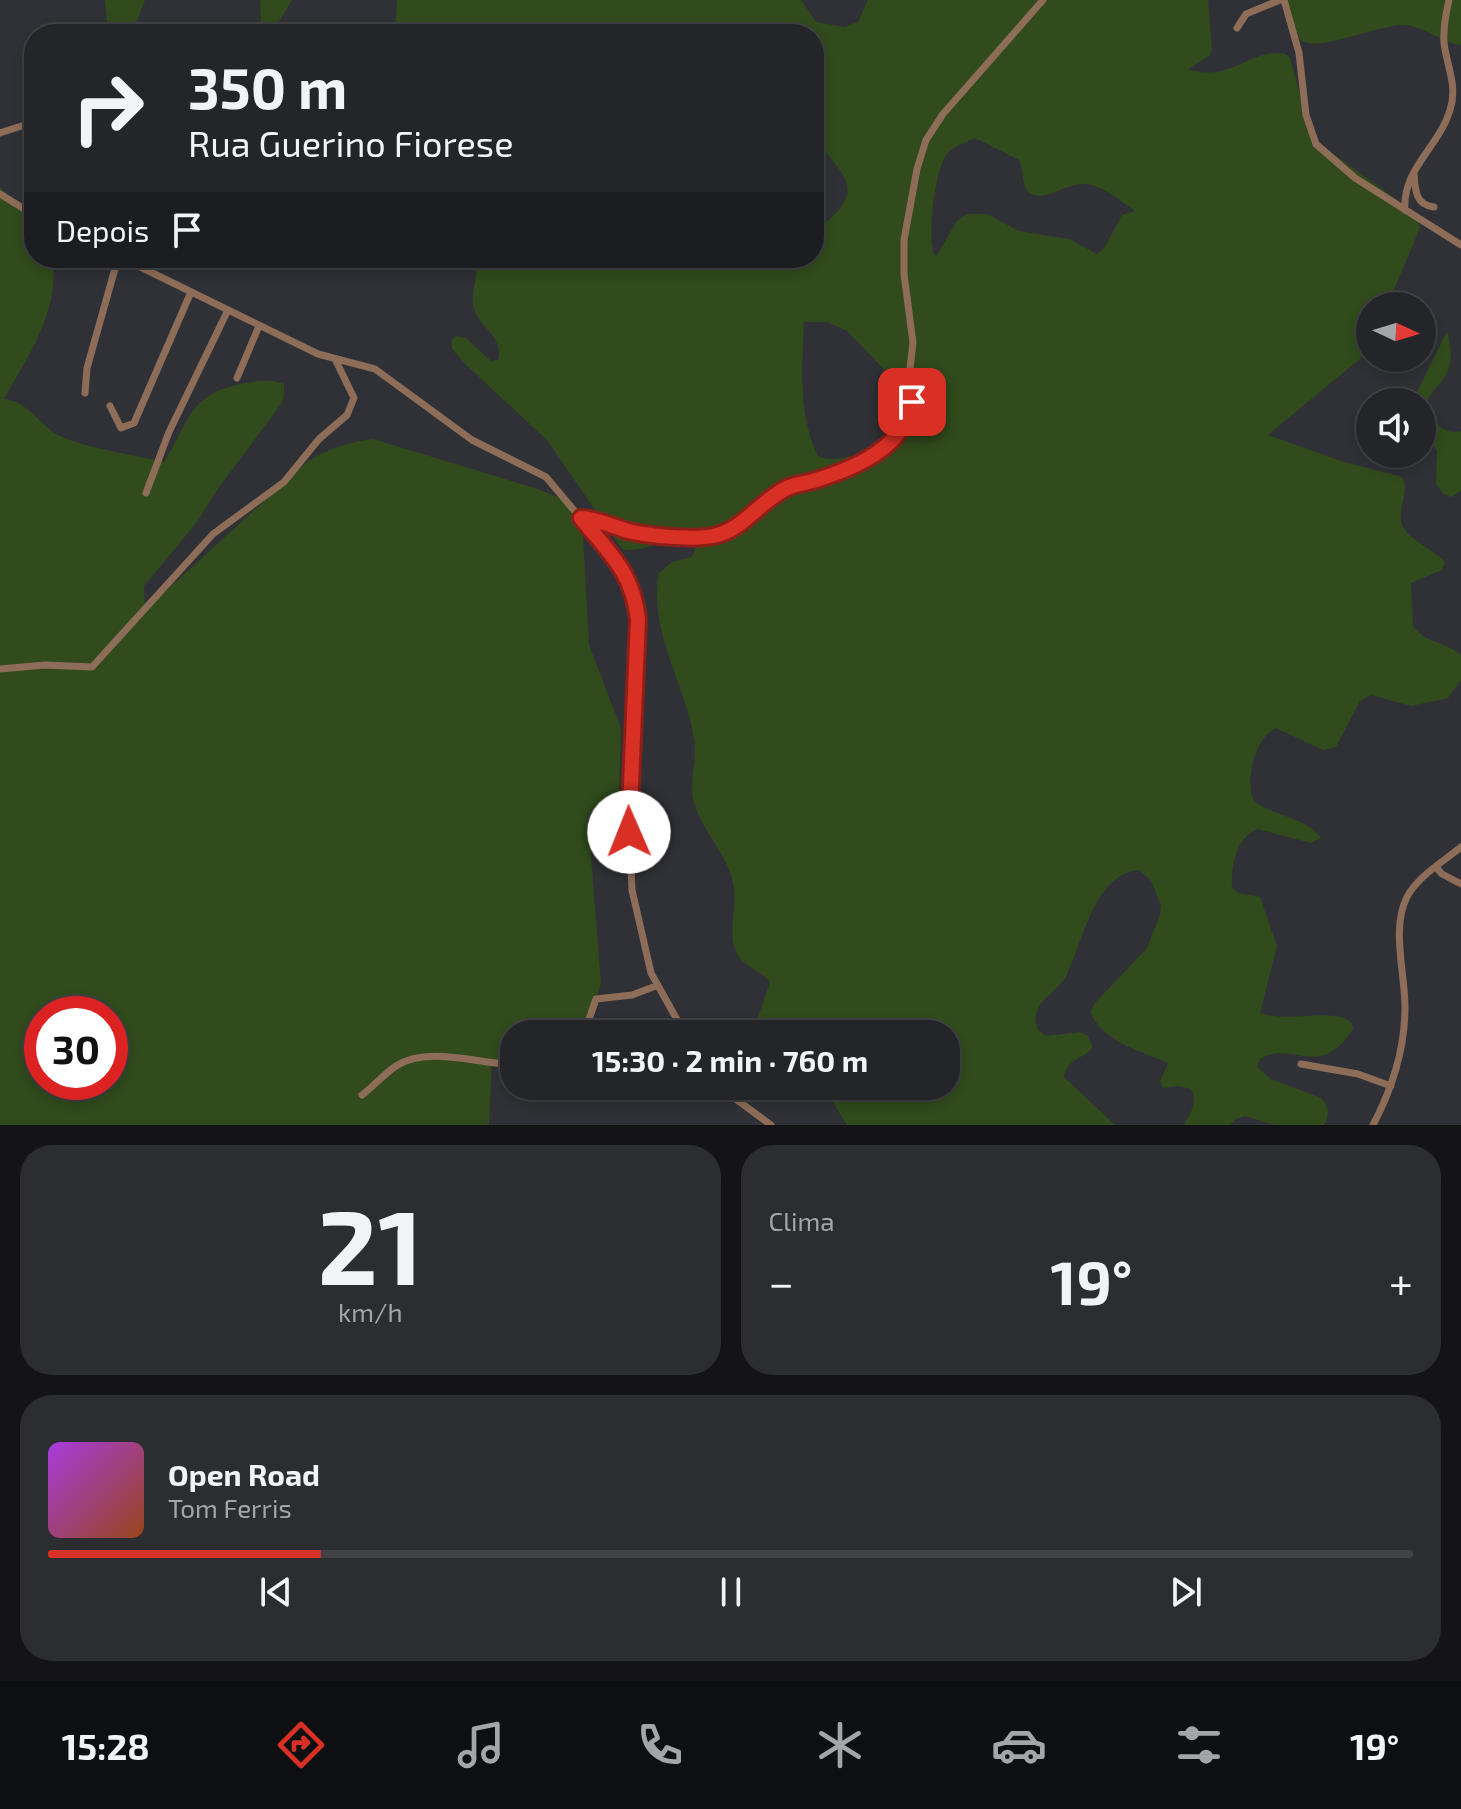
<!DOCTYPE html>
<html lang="pt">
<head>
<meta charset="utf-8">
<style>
  body { margin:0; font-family:"Exo 2",sans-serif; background:#2c2d30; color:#f1f3f6; height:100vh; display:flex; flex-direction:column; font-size:30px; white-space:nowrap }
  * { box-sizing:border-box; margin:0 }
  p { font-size:26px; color:#a3a5a8 }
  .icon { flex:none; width:44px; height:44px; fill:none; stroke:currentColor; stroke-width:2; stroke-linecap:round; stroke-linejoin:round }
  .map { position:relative; height:1125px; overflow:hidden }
  .sheet { display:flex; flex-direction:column; gap:20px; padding:20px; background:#141416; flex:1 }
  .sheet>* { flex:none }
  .top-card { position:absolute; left:24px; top:24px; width:800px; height:244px; border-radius:32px; box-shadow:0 4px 12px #0003,0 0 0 2px #414245; background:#242528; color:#f1f3f6; overflow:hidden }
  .needle { width:52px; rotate:94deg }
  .buttons { position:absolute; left:1356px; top:292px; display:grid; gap:16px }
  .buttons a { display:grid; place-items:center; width:80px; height:80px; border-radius:50%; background:#242528; box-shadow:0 4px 12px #0003,0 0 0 2px #414245; font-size:40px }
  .speed { position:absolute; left:24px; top:996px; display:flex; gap:16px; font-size:40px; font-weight:700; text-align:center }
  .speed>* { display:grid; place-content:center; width:104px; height:104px; border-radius:50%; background:#242528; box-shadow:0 4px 12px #0003,0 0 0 2px #414245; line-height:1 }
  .speed .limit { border:12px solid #d22; background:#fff; color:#111 }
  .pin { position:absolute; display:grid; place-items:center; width:68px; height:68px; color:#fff; margin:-34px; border-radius:16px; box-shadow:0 4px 12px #0006 }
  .me { position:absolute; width:88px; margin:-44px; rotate:359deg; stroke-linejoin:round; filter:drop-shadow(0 0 6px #0008) }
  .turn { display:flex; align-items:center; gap:28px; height:168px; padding:0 32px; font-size:36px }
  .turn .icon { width:104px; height:104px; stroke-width:2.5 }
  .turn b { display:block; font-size:56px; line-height:68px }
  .then { display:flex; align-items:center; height:76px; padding:0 32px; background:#0003; gap:16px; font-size:30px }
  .big { font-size:60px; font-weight:700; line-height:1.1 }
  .sheet .tile { flex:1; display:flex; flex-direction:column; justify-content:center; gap:12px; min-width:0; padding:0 28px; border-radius:32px; background:#2c2d30 }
  .sheet .dial { align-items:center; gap:0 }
  .dial b { font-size:104px; line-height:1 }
  .song { display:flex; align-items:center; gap:24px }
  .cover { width:96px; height:96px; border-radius:12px; background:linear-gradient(135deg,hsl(280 70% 55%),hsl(20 70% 35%)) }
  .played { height:8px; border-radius:4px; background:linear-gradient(90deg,#d93025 20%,#414245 20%) }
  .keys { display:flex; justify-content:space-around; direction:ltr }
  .heat { display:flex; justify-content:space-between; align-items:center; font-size:44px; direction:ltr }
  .sheet .tiles { flex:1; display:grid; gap:20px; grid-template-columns:1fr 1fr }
  .tile:last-child { grid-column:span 2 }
  .trip { position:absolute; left:500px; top:1020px; width:460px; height:80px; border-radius:32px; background:#242528; box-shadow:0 4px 12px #0003,0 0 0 2px #414245; font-weight:700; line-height:80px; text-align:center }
  .tab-bar { display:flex; height:128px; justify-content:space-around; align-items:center; background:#0e0f10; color:#a3a5a8 }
  .tab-bar .icon { width:56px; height:56px }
  .tab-bar .on { color:#d93025 }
  .tab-bar b { font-size:36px; color:#f1f3f6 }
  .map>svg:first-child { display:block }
  .green { fill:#314b1c; fill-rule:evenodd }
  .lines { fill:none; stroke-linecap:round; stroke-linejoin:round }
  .street { stroke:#8e6d58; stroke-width:7 }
  .route-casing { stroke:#8d1f18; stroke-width:20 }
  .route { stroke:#d93025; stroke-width:14 }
</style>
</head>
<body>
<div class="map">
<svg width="1461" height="1125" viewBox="0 0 1461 1125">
  <rect width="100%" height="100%" fill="#303136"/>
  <path class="green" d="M105,0H145L132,34L108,32Z
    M260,0H292L275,28L265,34L261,27Z
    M397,0H801L816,22L844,27L858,22L868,0H1208L1212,50L1209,56L1188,69C1231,84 1250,47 1286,54L1290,58L1305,114L1320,144L1415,213L1420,228L1387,306H1370V344L1361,358L1268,435L1344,462L1402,477C1411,493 1394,512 1404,528C1412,542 1434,549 1445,562L1442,570L1411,583L1413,626C1425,643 1446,642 1461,655V680L1448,698L1411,706L1371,695L1360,701L1336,747L1323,750L1276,728C1255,737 1244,781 1254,801C1273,816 1308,818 1321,838L1311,843L1258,829C1236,837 1231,866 1232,887L1238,893L1260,897L1277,946L1260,1013C1291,1024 1332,1006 1352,1023L1353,1029C1318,1082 1294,1039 1260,1059L1257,1067L1271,1079L1321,1098C1329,1106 1330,1115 1324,1125H1274L1245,1116L1236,1119L1230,1125H1184C1191,1113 1198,1102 1191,1089L1179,1086L1163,1088L1160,1081L1168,1063C1141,1051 1103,1042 1091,1013L1094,1004L1147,948L1160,915L1161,905L1151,881L1139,870C1094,874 1083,942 1067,974C1057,996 1027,1001 1038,1030L1046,1036L1080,1032L1088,1036L1093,1047C1084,1059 1066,1059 1064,1077L1115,1125H847L823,1086H946V1034H760L758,1017L770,982C760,969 741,967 735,949C728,929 738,904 733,882C726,853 705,834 695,806C687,784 698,762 694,739C686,685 648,631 659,573L672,562L691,557L695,551L694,546C673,530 645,555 622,549L547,440L464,363L452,349L451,341L455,336L466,338L491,361L498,360C504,337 481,329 474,309C468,291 483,275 472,258H710L724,265L737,258H814V219L825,223C878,181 822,166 814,128C809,99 814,64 814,34H395ZM975,138L1019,160C1024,169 1021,188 1031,194C1046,202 1069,182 1086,184C1104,186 1120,201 1135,211L1122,215L1105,247L1097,254L1069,239L1019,231L987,214H967L957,221L937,255L934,254C927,237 935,168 947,154C953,146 966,143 975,138ZM804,322H827L847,331L908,394C907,402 907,412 903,420C892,442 841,468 818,456C798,416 802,366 804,322Z
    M1285,0H1461V45C1440,42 1425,26 1403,25C1377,25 1318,53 1301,40C1290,31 1288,13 1285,0Z
    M0,188L34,217V258H53C59,313 29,354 4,399C30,402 38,425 60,436C86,448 135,455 164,462C192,417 188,394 246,383C260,381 271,379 284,384V398L279,407L219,487L197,522L144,586L145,610L308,461C328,449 349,442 373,439L538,489L560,498L582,517L589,645L621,728L619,797L611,805L591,812L588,819L601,983L584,1034H514V1064L492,1059L489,1125H0ZM42,1014H110V1082H42Z
    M1447,331C1450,343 1453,358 1448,370C1440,393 1413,395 1438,424C1445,432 1452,433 1461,431V491L1451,497L1443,494L1436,483L1437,451L1422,429V402H1412Z"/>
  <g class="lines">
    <path class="street" d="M1284,0L1299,53L1306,115L1316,144L1355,178L1461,245
      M1237,28L1246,14L1280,0
      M0,133L34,122
      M1414,173C1415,189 1415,205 1434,207
      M0,194L34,215
      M1405,210C1402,169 1439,147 1450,110C1458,86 1447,67 1444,43C1443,29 1446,13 1449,0
      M122,258L318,354L375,369L472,440L546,477L625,571L634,592L638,619L628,805L632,890L651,973L685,1034
      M237,378L259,326
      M85,393L87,368L118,258
      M110,406L121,428L134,423L191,292
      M146,493L169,432L227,312
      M581,518L600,520L630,531L711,537L737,529L748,516L789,487L851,467L878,452L897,437L910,420L912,402L908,385L913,343L904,274V240L917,169L926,140L943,114L1043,0
      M0,669L45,665L92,667L213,534L284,482L319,439L347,415L354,398L336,361
      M1436,867L1442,874L1461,884
      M584,1034L596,999L632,995L656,986
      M1301,1064L1358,1074L1391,1086
      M718,1086L771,1125
      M362,1095C374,1086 384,1074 396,1066C425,1047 471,1061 503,1064L514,1067
      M1373,1125C1392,1089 1405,1048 1405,1007C1405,973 1391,928 1407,897C1418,876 1443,862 1461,847"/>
  </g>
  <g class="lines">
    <g class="route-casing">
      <path id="route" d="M629,832L638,619C632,571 610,554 581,518C598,519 611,526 628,531C648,536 693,540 713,536C744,530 760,500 789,487C796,484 805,483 813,481C853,469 905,448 912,402"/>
    </g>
    <use href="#route" class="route"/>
  </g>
</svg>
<div class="buttons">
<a><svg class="needle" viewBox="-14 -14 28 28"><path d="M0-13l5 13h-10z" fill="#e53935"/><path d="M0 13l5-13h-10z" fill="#a3a5a8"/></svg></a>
<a><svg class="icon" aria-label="sound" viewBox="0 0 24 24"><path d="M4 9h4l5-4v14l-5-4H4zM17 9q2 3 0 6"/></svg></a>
</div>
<div class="speed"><div class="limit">30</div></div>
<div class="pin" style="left:912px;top:402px;background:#d93025"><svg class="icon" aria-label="arrive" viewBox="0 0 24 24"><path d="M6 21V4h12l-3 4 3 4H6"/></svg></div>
<svg class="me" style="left:629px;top:832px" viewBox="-20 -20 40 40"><circle r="19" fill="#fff"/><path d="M0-13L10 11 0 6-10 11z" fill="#d93025"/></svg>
<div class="trip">15:30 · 2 min · 760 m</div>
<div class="top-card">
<div class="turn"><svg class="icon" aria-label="right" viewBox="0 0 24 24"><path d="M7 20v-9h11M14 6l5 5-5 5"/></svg><div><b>350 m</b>Rua Guerino Fiorese</div></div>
<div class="then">Depois<svg class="icon" aria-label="arrive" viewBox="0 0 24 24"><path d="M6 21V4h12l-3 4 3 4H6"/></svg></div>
</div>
</div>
<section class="sheet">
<div class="tiles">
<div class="tile dial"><b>21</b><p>km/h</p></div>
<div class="tile"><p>Clima</p>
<div class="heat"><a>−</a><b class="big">19°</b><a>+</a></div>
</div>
<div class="tile">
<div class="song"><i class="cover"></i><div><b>Open Road</b><p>Tom Ferris</p></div></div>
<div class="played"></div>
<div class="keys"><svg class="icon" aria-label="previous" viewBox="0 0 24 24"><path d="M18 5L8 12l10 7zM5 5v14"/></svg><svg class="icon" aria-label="pause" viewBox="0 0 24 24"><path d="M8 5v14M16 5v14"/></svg><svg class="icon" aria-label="next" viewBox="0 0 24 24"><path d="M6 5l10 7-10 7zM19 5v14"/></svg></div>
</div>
</div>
</section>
<nav class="tab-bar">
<b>15:28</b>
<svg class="icon on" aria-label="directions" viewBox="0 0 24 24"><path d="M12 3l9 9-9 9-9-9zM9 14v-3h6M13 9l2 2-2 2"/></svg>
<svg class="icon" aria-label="music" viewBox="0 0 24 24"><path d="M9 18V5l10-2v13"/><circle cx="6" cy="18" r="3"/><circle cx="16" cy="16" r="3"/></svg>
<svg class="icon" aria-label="phone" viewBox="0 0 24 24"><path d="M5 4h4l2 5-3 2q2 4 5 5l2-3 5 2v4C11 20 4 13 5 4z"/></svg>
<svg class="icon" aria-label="climate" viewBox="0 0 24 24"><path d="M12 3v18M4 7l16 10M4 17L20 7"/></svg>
<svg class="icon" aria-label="car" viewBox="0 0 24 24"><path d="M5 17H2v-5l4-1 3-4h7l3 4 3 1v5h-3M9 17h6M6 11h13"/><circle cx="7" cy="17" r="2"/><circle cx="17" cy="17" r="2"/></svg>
<svg class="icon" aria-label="filters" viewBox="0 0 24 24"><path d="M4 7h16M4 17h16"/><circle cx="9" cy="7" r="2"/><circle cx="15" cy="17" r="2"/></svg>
<b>19°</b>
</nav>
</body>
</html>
